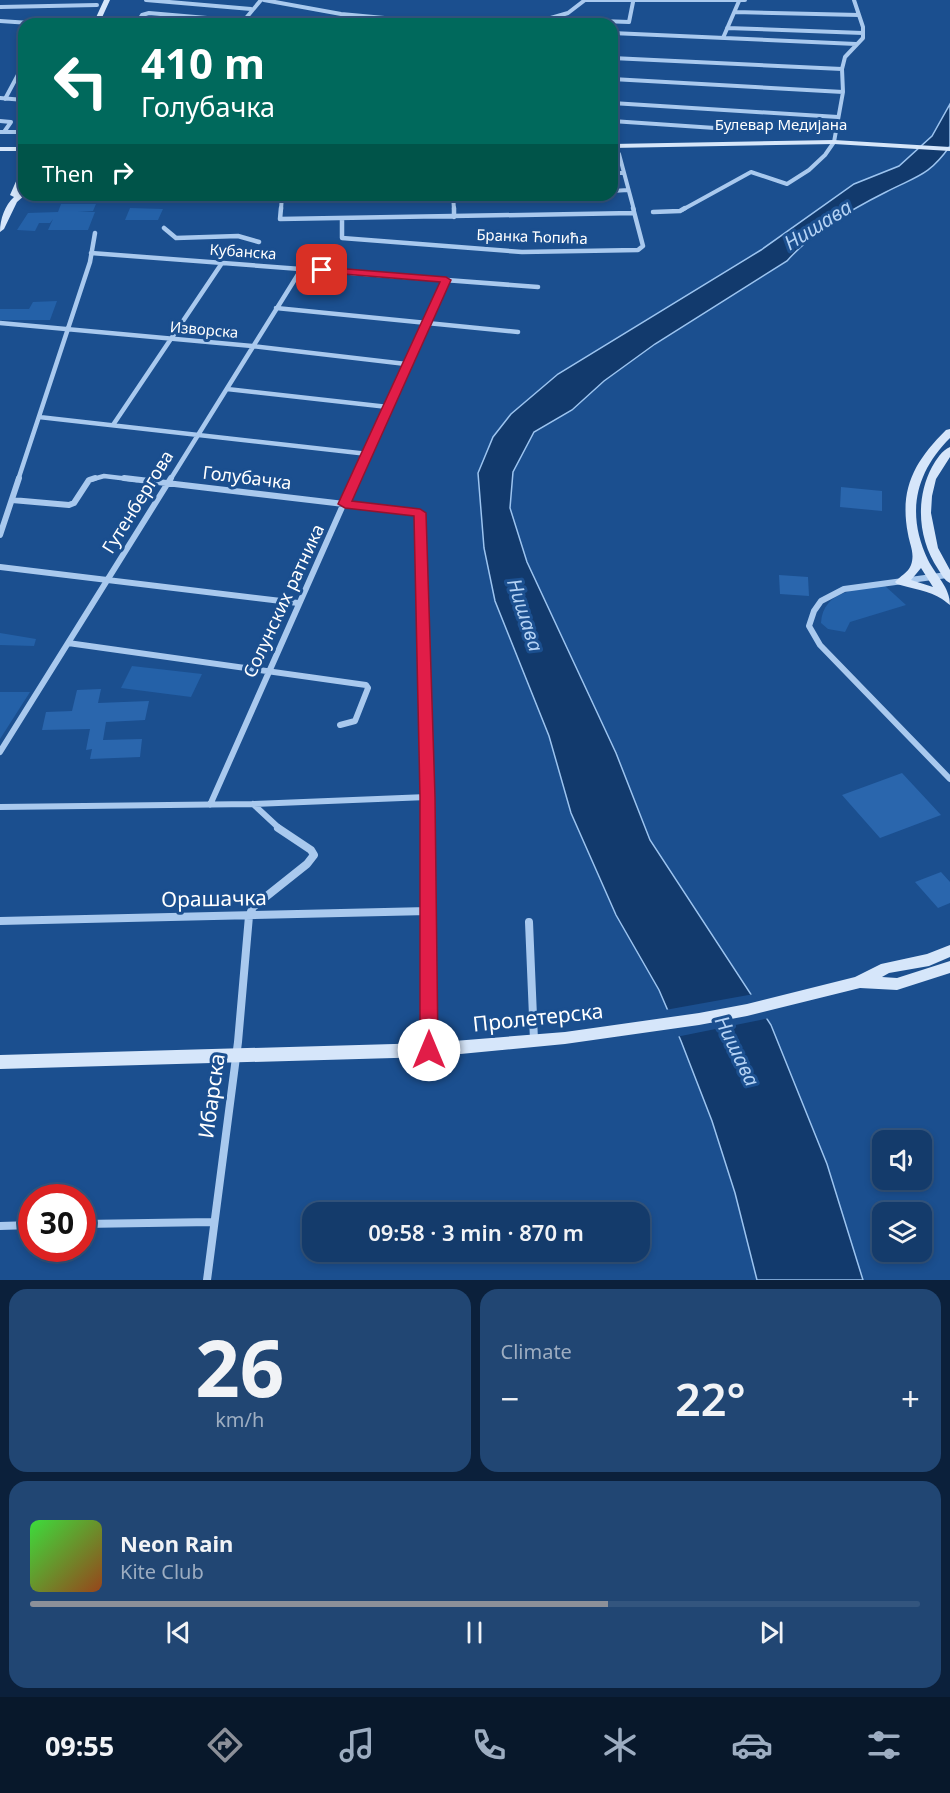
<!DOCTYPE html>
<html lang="en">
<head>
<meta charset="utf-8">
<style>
  body { margin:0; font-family:"Noto Sans",sans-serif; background:#214673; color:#f1f3f6; height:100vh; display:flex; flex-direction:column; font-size:22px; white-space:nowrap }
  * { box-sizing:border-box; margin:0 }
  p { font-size:20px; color:#9dadc1 }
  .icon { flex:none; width:33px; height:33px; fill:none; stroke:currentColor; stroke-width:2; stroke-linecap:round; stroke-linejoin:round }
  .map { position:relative; height:1280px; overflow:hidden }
  .details { display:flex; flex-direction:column; gap:9px; padding:9px; background:#0b203b; flex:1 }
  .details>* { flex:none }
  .hud { position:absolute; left:18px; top:18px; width:600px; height:183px; border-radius:18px; box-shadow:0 3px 9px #0003,0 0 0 2px #33557e; background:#00695c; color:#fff; overflow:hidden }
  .buttons { position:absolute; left:872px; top:1130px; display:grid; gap:12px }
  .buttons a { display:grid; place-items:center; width:60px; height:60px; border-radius:12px; background:#143b6b; box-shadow:0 3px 9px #0003,0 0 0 2px #33557e; font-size:30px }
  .speed { position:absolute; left:18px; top:1184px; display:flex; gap:12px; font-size:30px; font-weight:700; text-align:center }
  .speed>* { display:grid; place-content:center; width:78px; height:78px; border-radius:50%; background:#143b6b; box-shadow:0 3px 9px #0003,0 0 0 2px #33557e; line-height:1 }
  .speed .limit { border:9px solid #d22; background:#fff; color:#111 }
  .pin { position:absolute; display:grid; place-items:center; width:51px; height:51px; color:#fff; margin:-26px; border-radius:12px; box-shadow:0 3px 9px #0006 }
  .me { position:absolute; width:66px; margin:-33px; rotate:0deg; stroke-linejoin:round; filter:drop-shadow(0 0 4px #0008) }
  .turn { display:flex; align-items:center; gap:21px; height:126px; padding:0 24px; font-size:27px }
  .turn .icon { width:78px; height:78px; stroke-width:2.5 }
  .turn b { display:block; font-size:42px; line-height:51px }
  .then { display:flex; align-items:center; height:57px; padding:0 24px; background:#0003; gap:12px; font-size:22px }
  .big { font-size:45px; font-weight:600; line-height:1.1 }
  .details .card { flex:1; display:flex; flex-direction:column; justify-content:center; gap:9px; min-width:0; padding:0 21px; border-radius:18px; background:#214673 }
  .details .dial { align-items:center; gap:0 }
  .dial b { font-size:78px; line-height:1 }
  .song { display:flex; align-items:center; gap:18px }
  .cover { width:72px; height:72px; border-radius:9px; background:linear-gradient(135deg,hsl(120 70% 55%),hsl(20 70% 35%)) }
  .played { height:6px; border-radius:3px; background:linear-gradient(90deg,#8c9099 65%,#33557e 65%) }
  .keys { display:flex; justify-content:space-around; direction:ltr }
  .heat { display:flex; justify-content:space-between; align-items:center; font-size:33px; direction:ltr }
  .details .tiles { flex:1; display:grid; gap:9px; grid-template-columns:1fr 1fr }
  .card:last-child { grid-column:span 2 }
  .trip { position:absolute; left:302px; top:1202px; width:348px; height:60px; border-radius:18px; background:#143b6b; box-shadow:0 3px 9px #0003,0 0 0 2px #33557e; font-weight:600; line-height:60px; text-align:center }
  .tabs { display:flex; height:96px; justify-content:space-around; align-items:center; background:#08182b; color:#9dadc1 }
  .tabs .icon { width:42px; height:42px }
  .tabs .current { color:#8c9099 }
  .tabs b { font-size:27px; color:#f1f3f6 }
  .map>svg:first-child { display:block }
  .green { fill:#2461a8 }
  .water { fill:#123a6d; stroke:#9cc4f0; stroke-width:1.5 }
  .pier { fill:#1b4f8f }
  .building { fill:#2a66ad }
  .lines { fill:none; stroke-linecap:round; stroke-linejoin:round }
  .street-far3 { stroke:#a9c9ee; stroke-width:4 }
  .street-far2 { stroke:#a9c9ee; stroke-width:4.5 }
  .street-far1 { stroke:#a9c9ee; stroke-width:6 }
  .street { stroke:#a9c9ee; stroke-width:8 }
  .secondary { fill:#d6e6fa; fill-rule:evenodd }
  .route { fill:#e11d48; stroke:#92132f; stroke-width:1.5 }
  .labels { text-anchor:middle; stroke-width:6; stroke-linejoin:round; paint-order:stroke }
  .far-street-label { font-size:15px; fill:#fff; stroke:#1b4f8f }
  .street-label { font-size:18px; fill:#fff; stroke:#1b4f8f }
  .water-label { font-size:20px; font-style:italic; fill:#b5d3f5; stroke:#1b4f8f }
  .near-street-label { font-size:21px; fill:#fff; stroke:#1b4f8f }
</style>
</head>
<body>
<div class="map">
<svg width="950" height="1280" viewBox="0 0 950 1280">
  <rect width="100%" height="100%" fill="#1b4f8f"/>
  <path class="green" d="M61,204H96L93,211L78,212H95L88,230H48L53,219L50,223H39L35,231L17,230L28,213L58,212Z
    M130,208L163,209L158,220H125Z
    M57,301L50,320H0V309H29L33,302Z
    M884,585L906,605L850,622L845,632L828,629L821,623C823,590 858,589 884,585Z
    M0,633L36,639L34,646L0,645Z
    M132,666L202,674L191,697L121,688Z
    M0,692H30L0,739Z"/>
  <path class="water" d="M950,104V146C929,176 917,176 886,192C852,209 812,232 787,261L655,344L604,381L572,410L534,432L513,472L510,508L527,562L616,753L650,840L771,1025L827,1164L863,1280H757L735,1193L712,1121L681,1041L659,990L616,915L571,813L549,736L495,601L484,548L478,473L493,437L511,414L558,374L761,250L854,184L899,166L932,136Z"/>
  <path class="pier" d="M754,994L770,1018L676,1037L665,1010Z"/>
  <path class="building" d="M841,487L882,491V511L840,507Z
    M779,575L808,577L809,596L780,594Z
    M101,689L98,703L149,701L145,720L106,722L103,740L142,739L140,757L90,759L92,749L86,750L90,729L42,730L46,712L72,711L77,690Z
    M902,773L941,815L880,838L842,795Z
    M941,872L950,882V903L938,908L915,882Z"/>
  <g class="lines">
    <path class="street-far3" d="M146,0L251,9
      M264,0L341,14L450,24
      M585,0H745
      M0,7L97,5
      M735,12L859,15
      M547,19L629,22L633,2
      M0,21L45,24
      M136,24L142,15L149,13L242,21
      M241,24L261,0
      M530,24L568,13L585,0
      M727,28L863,33
      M612,33L856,44
      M723,38L739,1
      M612,58L842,69
      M612,79L843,92
      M0,98L24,100
      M5,99L20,71L24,50
      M612,103L838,117
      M0,121L11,122L4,132
      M612,121L715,128
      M0,132H24
      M612,154H619L634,210
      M612,173H622
      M612,191L628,190
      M282,195H300
      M453,195L454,210
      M281,210L282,195
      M682,210L751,172L787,184L809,170L825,155L834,142L843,92L842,69L845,57L863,38V27L854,0"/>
    <path class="street-far2" d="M281,208L280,219L634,213
      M454,208V217
      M653,212L680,211L685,208
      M342,218V238L522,252L638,250L643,246L633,208
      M164,228L176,238L238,236L259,242
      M91,253L538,287
      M276,308L518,332
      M0,323L252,346L406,364
      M227,389L388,407
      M39,417L368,454
      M113,425L222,263
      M18,480L90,262L95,233
      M90,480L104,476L137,480
      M170,480L302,268
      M354,480L446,280"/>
    <path class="street-far1" d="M124,478L420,513L427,829
      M12,500L69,505L74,503L89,480L95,478
      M0,535L19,478
      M0,567L298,603
      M947,575L844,589L821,601L814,611L809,626L820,645L950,779
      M68,643L366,685L368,688L355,721L340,725
      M0,752L171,478
      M253,804L280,829
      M210,805L355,478
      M0,807L253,804L427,797"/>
    <path class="street" d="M427,828L429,1049
      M0,921L428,911
      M529,922L534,1040
      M82,1224L213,1222
      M0,1226L32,1225
      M207,1280L238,1042L249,916L253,907L307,864L314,855L311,850L278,828"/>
    <path class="secondary" d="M104,0H110L99,24H93Z
      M834,140L950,147V151L834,144L612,148V144Z
      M0,147H24V151H0Z
      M21,170H24L22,186H24L25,195L17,202L4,229L0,232C0,219 5,205 14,197L10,195Z
      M950,429V438C915,473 906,514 928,560C936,576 950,587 950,605C947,603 945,601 942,599C930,591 910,588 897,584L895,582C900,576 908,573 911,565C915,553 910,546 908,534C899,488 915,461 946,430ZM921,568L933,587L911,580Z
      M950,447V457L936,479L932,496L931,513L938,548L950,570V583C944,580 942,575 938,569C918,539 915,499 932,467C936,460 942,450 950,447Z
      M950,945V957L929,966L889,973L882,977L897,978L950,961V973L897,990L860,988L747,1016L699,1025L565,1044L429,1057L0,1069V1055L429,1043L565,1032L699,1013L747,1004L855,977L881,964L927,954Z"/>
  </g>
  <path class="route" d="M322,267L446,277L451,280L352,501L420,509L426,513L435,797L438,1050L436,1055L429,1057L423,1055L420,1050V797L414,516L345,508L338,504L440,282L319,272L318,270Z"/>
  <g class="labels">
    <g class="far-street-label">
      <text x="781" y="130">Булевар Медијана</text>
      <text transform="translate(532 237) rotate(2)" y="5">Бранка Ћопића</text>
      <text transform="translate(243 252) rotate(4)" y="5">Кубанска</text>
      <text transform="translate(204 330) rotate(5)" y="5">Изворска</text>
    </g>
    <g class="street-label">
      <text transform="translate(247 478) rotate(7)" y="6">Голубачка</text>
      <text transform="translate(138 502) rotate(-58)" y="6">Гутенбергова</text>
      <text transform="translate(284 601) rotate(-65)" y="6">Солунских ратника</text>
    </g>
    <g class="water-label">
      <text transform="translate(818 225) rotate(-32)" y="7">Нишава</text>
      <text transform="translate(525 615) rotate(72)" y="7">Нишава</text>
      <text transform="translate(737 1051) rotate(64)" y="7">Нишава</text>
    </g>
    <g class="near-street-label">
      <text transform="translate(214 899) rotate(-1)" y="7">Орашачка</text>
      <text transform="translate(538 1018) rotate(-6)" y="7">Пролетерска</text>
      <text transform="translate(212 1096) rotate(-82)" y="7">Ибарска</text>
    </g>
  </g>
</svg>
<div class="buttons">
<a><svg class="icon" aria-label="sound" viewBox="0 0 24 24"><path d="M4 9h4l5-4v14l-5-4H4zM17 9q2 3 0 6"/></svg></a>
<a><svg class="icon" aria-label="layers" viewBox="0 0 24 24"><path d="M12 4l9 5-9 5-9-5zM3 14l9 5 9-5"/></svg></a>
</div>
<div class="speed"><div class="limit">30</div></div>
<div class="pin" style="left:322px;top:270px;background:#d93025"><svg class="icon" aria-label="arrive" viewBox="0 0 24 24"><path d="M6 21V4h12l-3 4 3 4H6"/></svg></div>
<svg class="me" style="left:429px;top:1050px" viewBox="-20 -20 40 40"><circle r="19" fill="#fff"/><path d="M0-13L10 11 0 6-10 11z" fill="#e11d48"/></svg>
<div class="trip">09:58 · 3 min · 870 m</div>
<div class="hud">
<div class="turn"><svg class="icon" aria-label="left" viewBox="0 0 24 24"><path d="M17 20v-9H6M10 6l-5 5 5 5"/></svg><div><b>410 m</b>Голубачка</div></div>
<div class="then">Then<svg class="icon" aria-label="right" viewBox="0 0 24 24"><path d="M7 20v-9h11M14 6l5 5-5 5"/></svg></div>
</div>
</div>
<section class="details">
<div class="tiles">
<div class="card dial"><b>26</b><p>km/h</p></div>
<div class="card"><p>Climate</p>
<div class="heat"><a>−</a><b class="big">22°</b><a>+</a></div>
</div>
<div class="card">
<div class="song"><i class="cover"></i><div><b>Neon Rain</b><p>Kite Club</p></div></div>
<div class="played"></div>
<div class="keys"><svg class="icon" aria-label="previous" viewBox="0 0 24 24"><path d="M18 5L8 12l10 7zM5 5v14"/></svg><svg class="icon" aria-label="pause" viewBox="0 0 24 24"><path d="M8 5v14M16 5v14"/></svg><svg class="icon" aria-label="next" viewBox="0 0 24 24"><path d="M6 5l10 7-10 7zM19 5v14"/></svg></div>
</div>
</div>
</section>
<nav class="tabs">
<b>09:55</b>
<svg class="icon current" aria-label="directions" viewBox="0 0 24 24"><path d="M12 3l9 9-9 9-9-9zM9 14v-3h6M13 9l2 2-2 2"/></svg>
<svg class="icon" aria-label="music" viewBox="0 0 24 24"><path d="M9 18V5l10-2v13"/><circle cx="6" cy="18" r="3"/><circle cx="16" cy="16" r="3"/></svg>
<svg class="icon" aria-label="phone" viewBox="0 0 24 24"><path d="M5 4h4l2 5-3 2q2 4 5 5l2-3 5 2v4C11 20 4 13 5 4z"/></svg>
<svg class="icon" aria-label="climate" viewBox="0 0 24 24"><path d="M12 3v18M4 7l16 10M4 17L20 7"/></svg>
<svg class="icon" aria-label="car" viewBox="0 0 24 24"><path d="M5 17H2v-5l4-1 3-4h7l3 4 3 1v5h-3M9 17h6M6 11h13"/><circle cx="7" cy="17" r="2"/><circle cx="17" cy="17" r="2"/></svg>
<svg class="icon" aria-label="filters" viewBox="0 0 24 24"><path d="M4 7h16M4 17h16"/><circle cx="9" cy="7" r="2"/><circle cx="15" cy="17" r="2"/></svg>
</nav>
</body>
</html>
